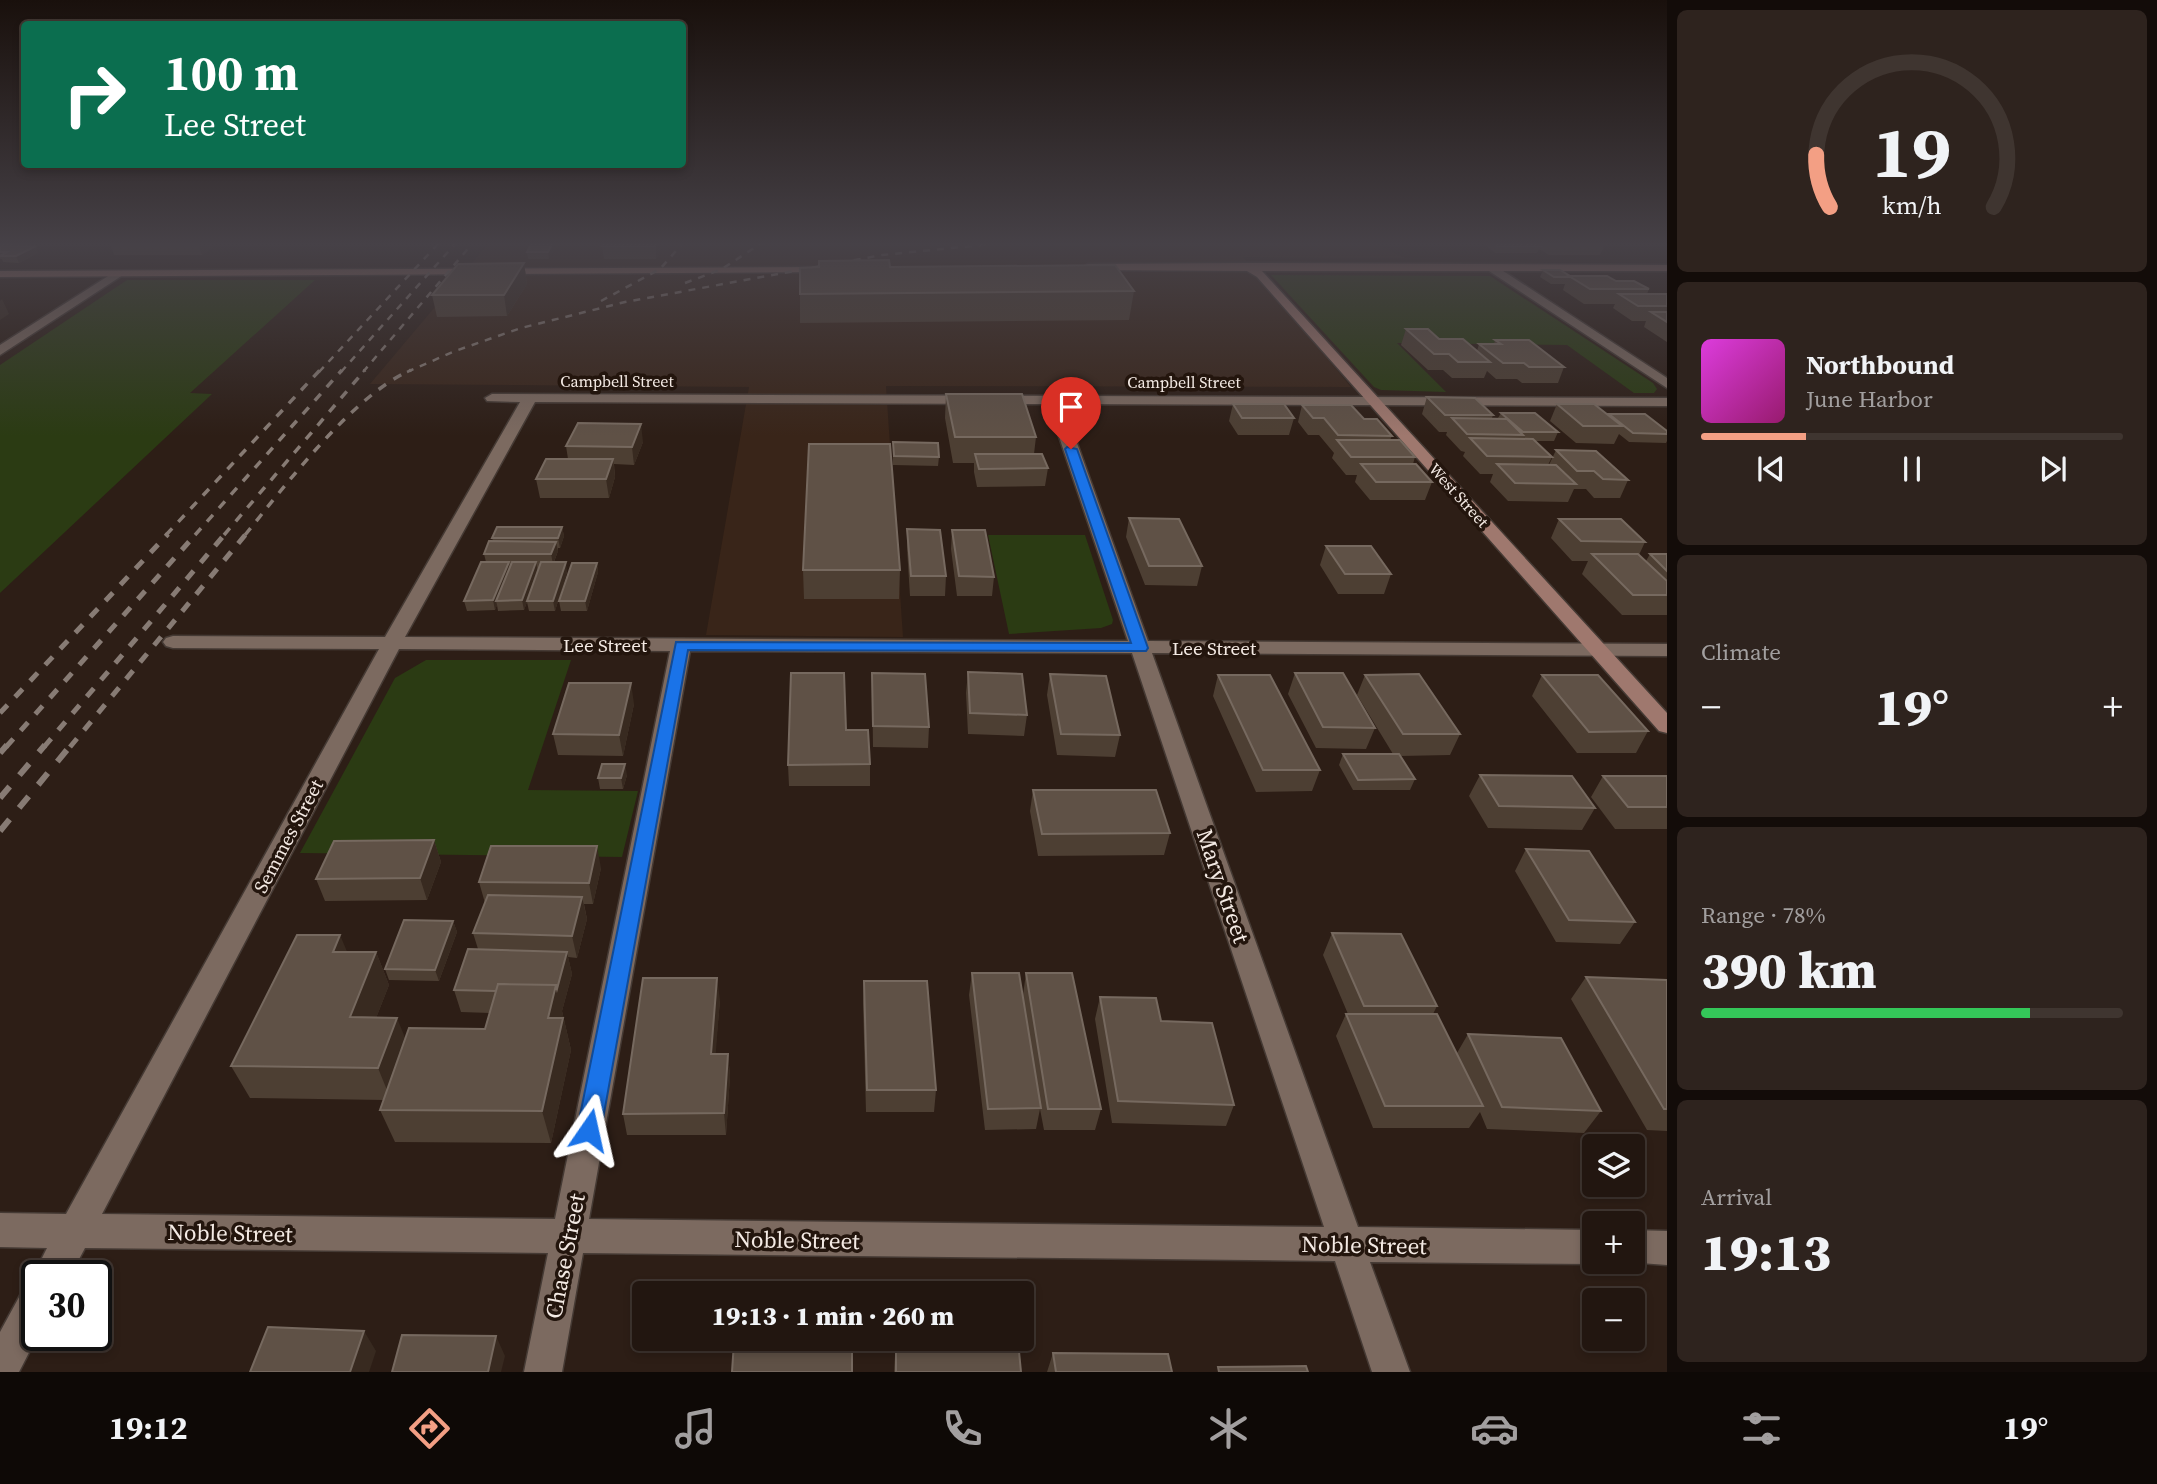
<!DOCTYPE html>
<html lang="en">
<head>
<meta charset="utf-8">
<style>
  body { margin:0; font-family:"Source Serif 4",serif; background:#2e231e; color:#f1f3f6; height:100vh; display:flex; flex-direction:column; font-size:26px; white-space:nowrap }
  * { box-sizing:border-box; margin:0 }
  p { font-size:23px; color:#a29f9f }
  .icon { flex:none; width:38px; height:38px; fill:none; stroke:currentColor; stroke-width:2; stroke-linecap:round; stroke-linejoin:round }
  .map { position:relative; flex:1; overflow:hidden }
  .panel { display:flex; flex-direction:column; gap:10px; padding:10px; background:#130c09; width:490px }
  .panel>* { flex:none }
  .top-card { position:absolute; left:21px; top:21px; width:665px; height:147px; border-radius:7px; box-shadow:0 4px 10px #0003,0 0 0 2px #3f3530; background:#0b6e4f; color:#fff; overflow:hidden }
  .buttons { position:absolute; left:1582px; top:1134px; display:grid; gap:14px }
  .buttons a { display:grid; place-items:center; width:63px; height:63px; border-radius:7px; background:#221610; box-shadow:0 4px 10px #0003,0 0 0 2px #3f3530; font-size:35px }
  .speed { position:absolute; left:21px; top:1260px; display:flex; gap:14px; font-size:35px; font-weight:700; text-align:center }
  .speed>* { display:grid; place-content:center; width:91px; height:91px; border-radius:50%; background:#221610; box-shadow:0 4px 10px #0003,0 0 0 2px #3f3530; line-height:1 }
  .speed .limit { border:4px solid #111; border-radius:10px; background:#fff; color:#111 }
  .pin { position:absolute; display:grid; place-items:center; width:60px; height:60px; color:#fff; margin:-72px -30px; border-radius:50% 50% 50% 0; rotate:-45deg; box-shadow:0 0 7px #0007 }
  .pin .icon { rotate:45deg }
  .me { position:absolute; width:77px; margin:-38px; rotate:11deg; stroke-linejoin:round; filter:drop-shadow(0 0 5px #0008) }
  .turn { display:flex; align-items:center; gap:24px; height:147px; padding:0 28px; font-size:32px }
  .turn .icon { width:91px; height:91px; stroke-width:2.5 }
  .turn b { display:block; font-size:49px; line-height:60px }
  .big { font-size:52px; font-weight:800; line-height:1.1 }
  .panel .tile { flex:1; display:flex; flex-direction:column; justify-content:center; gap:10px; min-width:0; padding:0 24px; border-radius:10px; background:#2e231e }
  .panel .dial { align-items:center; gap:0 }
  .dial svg { height:182px; overflow:visible; fill:none; stroke:#3f3530; stroke-width:7; stroke-linecap:round; text-anchor:middle }
  .dial text { fill:#f1f3f6; stroke:none }
  .song { display:flex; align-items:center; gap:21px }
  .cover { width:84px; height:84px; border-radius:10px; background:linear-gradient(135deg,hsl(300 70% 55%),hsl(320 70% 35%)) }
  .played { height:7px; border-radius:4px; background:linear-gradient(90deg,#f39f84 25%,#3f3530 25%) }
  .keys { display:flex; justify-content:space-around; direction:ltr }
  .heat { display:flex; justify-content:space-between; align-items:center; font-size:38px; direction:ltr }
  .charge { height:10px; border-radius:5px; background:linear-gradient(90deg,#34c759 78%,#3f3530 0) }
  .trip { position:absolute; left:632px; top:1281px; width:402px; height:70px; border-radius:7px; background:#221610; box-shadow:0 4px 10px #0003,0 0 0 2px #3f3530; font-weight:800; line-height:70px; text-align:center }
  .menu { display:flex; height:112px; justify-content:space-around; align-items:center; background:#0e0906; color:#a29f9f }
  .menu .icon { width:49px; height:49px }
  .menu .active { color:#f39f84 }
  .menu b { font-size:32px; color:#f1f3f6 }
  main { display:flex; flex:1; min-height:0 }
  .map>svg:first-child { display:block }
  .built { fill:#392519 }
  .green { fill:#2b3b13 }
  .lines { fill:none; stroke-linecap:round; stroke-linejoin:round }
  .street-casing { stroke:#453a34; stroke-width:3 }
  .secondary-casing { stroke:#453a34; stroke-width:3 }
  .street { fill:#7c6a60; fill-rule:evenodd }
  .secondary { fill:#9f786e; fill-rule:evenodd }
  .rail-far3 { stroke:#877b74; stroke-width:2.5; stroke-dasharray:7 7; stroke-linecap:butt }
  .rail-far2 { stroke:#877b74; stroke-width:3.5; stroke-dasharray:9 9; stroke-linecap:butt }
  .rail-far1 { stroke:#877b74; stroke-width:5; stroke-dasharray:11 11; stroke-linecap:butt }
  .rail { stroke:#877b74; stroke-width:6; stroke-dasharray:15 15; stroke-linecap:butt }
  .wall { fill:#4d3f33 }
  .shaded-wall { fill:#382a20 }
  .building { fill:#5f5146; stroke:#76695f; stroke-width:2 }
  .route { fill:#1a73e8; stroke:#114b97; stroke-width:2 }
  .labels { text-anchor:middle; stroke-width:7; stroke-linejoin:round; paint-order:stroke }
  .far-street-label { font-size:16px; fill:#f4eae4; stroke:#23150d }
  .street-label { font-size:19px; fill:#f4eae4; stroke:#23150d }
  .near-street-label { font-size:23px; fill:#f4eae4; stroke:#23150d }
</style>
</head>
<body>
<main>
<div class="map">
<svg width="1667" height="1372" viewBox="0 0 1667 1372">
  <rect width="100%" height="100%" fill="#2d1e16"/>
  <path class="built" d="M488,244H1375L1405,258L1243,257L1351,387L886,386L903,637L706,635L749,387L370,384Z"/>
  <path class="green" d="M1271,275L1490,276L1653,383L1657,389L1654,393H1634L1567,345L1397,343L1446,392L1381,390L1374,387Z
    M127,280H315L190,393L212,394L0,593V365Z
    M988,535H1085L1113,620L1112,624L1101,628L1009,634Z
    M426,660H571L528,790L638,791L622,857L300,853L395,678Z"/>
  <g class="lines">
    <g class="street-casing">
      <path id="street" d="M1486,265H1494L1667,378V388L1486,269Z
        M116,271L126,273L0,355V345Z
        M492,394L1667,398V406L1063,404L1148,641L1667,644V656L1152,653L1358,1227L1594,1230V1262H1600L1594,1264L1370,1262L1410,1372H1372L1335,1261L583,1253L562,1372H524L548,1253L85,1248L70,1276H37L38,1335L19,1372H0V1332L24,1288L36,1283L33,1276L47,1248L0,1247V1213L66,1214L379,649L173,648L166,646L163,642L166,638L173,636L385,637L520,402L487,401L485,398ZM535,402L1048,404L1128,641L405,637ZM399,649L670,651L555,1219L102,1214ZM690,651L1132,653L1324,1227L589,1219Z
        M1633,1230L1667,1231V1265L1627,1262H1633Z"/>
    </g>
    <g class="secondary-casing">
      <path id="secondary" d="M1248,263L1667,265V271H1262L1667,713V733L1659,731L1257,277L1247,271L1088,270L1083,267L1088,264Z
        M832,267V271L828,272L0,277V271Z"/>
    </g>
    <use href="#street" class="street"/>
    <use href="#secondary" class="secondary"/>
    <path class="rail-far3" d="M685,283L722,269L760,244
      M601,301L660,269L682,244
      M319,372L438,244
      M341,372L455,244
      M363,372L472,244
      M407,372L455,351L521,328L625,302L882,255L991,244"/>
    <path class="rail-far2" d="M166,535L320,370
      M195,535L342,370
      M224,535L365,370
      M245,535C285,486 353,395 411,370"/>
    <path class="rail-far1" d="M0,713L168,534
      M6,747L196,534
      M44,747L225,534
      M70,747L246,534"/>
    <path class="rail" d="M0,753L7,745
      M0,798L45,745
      M0,831L71,745"/>
  </g>
  <path class="wall" d="M110,244H211L212,248L202,255H114Z
    M557,244L549,259H528L527,252Z
    M661,244V248L656,259H604L602,246Z
    M1055,244H1139L1056,245Z
    M1484,244H1605L1600,255H1549L1539,249L1537,253H1495Z
    M0,245L38,253L19,263L3,262L2,259H0Z
    M524,263L527,284L507,316L437,317L432,295Z
    M890,267L1134,291L1129,320L800,323V294Z
    M1543,270L1570,276L1616,281L1649,289L1647,294H1667V342L1644,327L1646,321H1632L1613,308L1615,304H1584L1563,290L1565,284H1551L1540,277Z
    M1406,329L1477,351L1479,344H1494L1495,340L1564,367L1558,383H1522L1517,379H1496L1487,371L1484,378H1452L1443,370H1428L1401,345Z
    M946,394L1036,437L1034,454L1048,468L1045,486L977,487L974,472V463H953L945,418Z
    M1427,397L1493,415L1492,418H1498L1501,413L1558,432L1554,441H1535L1552,457L1548,465H1549L1556,450L1628,480L1620,498H1594L1586,489H1574L1568,502L1508,501L1490,482L1493,474H1480L1463,456L1465,452L1461,451L1446,435L1447,432H1439L1422,414Z
    M1233,404L1294,418L1289,435H1238L1229,421Z
    M1557,404L1608,415L1609,414L1667,431V441L1666,443L1629,442L1619,434L1614,444L1576,443L1550,421Z
    M1302,405L1364,419L1392,436L1390,440L1415,457L1413,464L1432,482L1425,500H1370L1355,482L1357,475H1346L1332,458L1334,453L1319,435H1308L1298,422Z
    M643,442L634,465L614,464L615,477L609,498H540L536,479L568,459L566,446Z
    M893,442L939,457L938,466L893,465Z
    M1129,518L1202,566L1197,586L1145,585L1126,537Z
    M1559,519L1645,542L1639,555L1646,561L1650,554H1667V615H1622L1582,574L1588,561H1572L1551,538Z
    M562,527L564,536L560,548H558V551L554,562L567,572L555,611H529L527,602L524,610L498,611L497,605L495,610L467,611L464,601L486,562L484,554L493,541L492,538Z
    M907,529L946,576L945,596H910L907,548Z
    M952,530L994,577L992,596H957L951,549Z
    M1326,546L1391,574L1384,594H1338L1320,565Z
    M597,563L598,572L587,611H561L559,601Z
    M803,570H900L899,599H804Z
    M968,672L1027,715L1024,736L968,734L966,693Z
    M872,673L929,727L928,748L873,747Z
    M1295,673L1375,728L1366,749L1316,748L1288,694Z
    M1050,674L1120,735L1115,757L1057,755L1047,695Z
    M1218,675L1320,770L1312,791L1256,792L1213,696Z
    M1365,675L1460,734L1450,755L1400,756L1415,779L1410,790H1353L1339,765L1343,754H1393L1357,695Z
    M1542,675L1648,731L1636,753H1577L1532,696Z
    M634,704L623,756L558,755L553,734Z
    M846,730L870,764V786H789L788,765Z
    M627,775L623,789H600L598,778Z
    M1480,775L1595,808L1582,830L1488,828L1469,796Z
    M1603,776H1667V829H1615L1591,797Z
    M1033,790L1170,833L1164,855L1038,856L1030,811Z
    M434,840L441,862L427,900L325,901L316,879Z
    M1526,849L1635,922L1620,944L1556,942L1515,871Z
    M601,868L593,904H584L587,919L577,958L568,957L572,974L562,1011L571,1050L551,1143L395,1142L380,1110L384,1100L250,1098L231,1066L347,952H376L389,985L376,1018L405,1039L485,1029L490,1013L461,1012L454,990L478,949L473,933L485,903L479,882Z
    M453,921L457,932L439,981L389,980L385,969Z
    M1332,933L1437,1006L1433,1014L1457,1053L1468,1034L1601,1111L1584,1133L1487,1129L1480,1112L1469,1128H1373L1336,1036L1346,1014H1348L1323,955Z
    M972,973L1023,995L1026,973L1101,1109L1095,1130H1044L1040,1109L1036,1129L985,1130L969,995Z
    M1586,977L1667,980V1131L1647,1130L1571,999Z
    M864,981L936,1090L934,1112H866L863,1003Z
    M1100,997L1234,1105L1226,1126L1112,1123L1095,1019Z
    M720,1000L715,1054H728L730,1076L726,1135H627L623,1114Z
    M896,1339L1021,1372H894Z
    M1053,1353L1172,1372H1047Z"/>
  <path class="shaded-wall" d="M198,244H211L212,248L202,255Z
    M552,244H557L549,259L548,252Z
    M656,244H661V248L656,259Z
    M36,246L38,253L19,263L16,256Z
    M524,263L527,284L507,316L504,295Z
    M2,299L9,314L0,320V301Z
    M641,424L643,442L634,465L632,447Z
    M613,459L615,477L609,498L606,479Z
    M562,527L564,536L560,548L558,538Z
    M556,542L558,551L553,564L551,554Z
    M509,562L511,572L496,601L497,605L495,610L493,600Z
    M536,562L538,572L524,610L522,600Z
    M566,562L567,572L555,611L553,601Z
    M597,563L598,572L587,611L585,601Z
    M631,683L634,704L623,756L619,735Z
    M625,764L627,775L623,789L621,778Z
    M434,840L441,862L427,900L420,878Z
    M597,846L601,868L593,904L589,883Z
    M582,897L587,919L577,958L572,936Z
    M453,921L457,932L439,981L435,970Z
    M340,935L354,968L333,952Z
    M376,952L389,985L364,1049L350,1017Z
    M567,952L572,974L562,1011L571,1050L551,1143L542,1111L548,1018L556,985Z
    M717,978L720,1000L714,1075L711,1054Z
    M397,1018L410,1050L391,1100L378,1068Z
    M728,1054L730,1076L726,1135L724,1113Z
    M364,1331L376,1351L369,1372H350Z
    M496,1336L505,1356L501,1372H488Z"/>
  <path class="building" d="M531,244H552L548,252H527Z
    M603,244H656L655,246H602Z
    M1495,244H1537L1540,246H1497Z
    M0,245L36,246L16,256H0L7,252H0Z
    M889,260L890,267L1115,265L1134,291L800,294V268L819,267V261Z
    M524,263L504,295H432L458,264Z
    M1543,270H1560L1570,276L1568,277H1554Z
    M1569,276H1607L1616,281H1634L1649,289H1590Z
    M1619,294H1667V306H1638Z
    M1651,312H1667V322Z
    M1406,329H1428L1439,339H1463L1490,362H1458L1449,354H1434Z
    M1495,340H1529L1564,367H1529L1524,363H1503L1479,344H1501Z
    M946,394H1022L1036,437H955Z
    M1427,397L1475,398L1493,415H1445Z
    M1233,404H1284L1294,418H1242Z
    M1557,404H1594L1622,426H1583Z
    M1302,405H1351L1364,419H1377L1392,436L1338,435L1324,418H1313Z
    M1501,413H1535L1558,432H1523Z
    M1609,414H1645L1667,431V434L1633,433Z
    M1452,418L1507,419L1523,435L1467,434Z
    M578,423L641,424L632,447L566,446Z
    M1470,438L1533,439L1552,457L1487,456Z
    M1337,440H1400L1415,457H1351Z
    M893,442L938,443L939,457L894,456Z
    M809,444H890L900,570H803Z
    M1556,450L1596,451L1628,480L1603,479L1594,471H1577Z
    M975,454H1042L1048,468L979,469Z
    M546,459H613L606,479H536Z
    M1361,464H1416L1432,482H1376Z
    M1497,464L1556,465L1576,484L1515,483Z
    M1129,518L1179,519L1202,566H1149Z
    M1559,519H1621L1645,542L1581,541Z
    M497,527H562L558,538H492Z
    M907,529L940,530L946,576H911Z
    M952,530H985L994,577L959,576Z
    M489,541L556,542L551,554H484Z
    M1326,546H1371L1391,574H1345Z
    M1592,554H1638L1667,581V595H1633Z
    M1650,554H1667V571Z
    M481,562H509L493,600L464,601Z
    M512,562H536L522,600L496,601Z
    M541,562H566L553,601H527Z
    M572,563H597L585,601H559Z
    M968,672L1022,674L1027,715L970,713Z
    M791,673H844L846,730H868L870,764L788,765Z
    M872,673L925,674L929,727L873,726Z
    M1295,673H1343L1375,728L1323,727Z
    M1050,674L1106,676L1120,735L1061,734Z
    M1419,674L1460,734H1403L1365,675Z
    M1218,675H1270L1320,770H1263Z
    M1542,675H1598L1648,731L1589,732Z
    M569,683H631L619,735L553,734Z
    M1343,754H1399L1415,779L1358,780Z
    M602,764H625L621,778H598Z
    M1480,775L1572,776L1595,808L1499,806Z
    M1603,776H1667V807H1628Z
    M1033,790H1156L1170,833L1042,834Z
    M434,840L420,878L316,879L334,841Z
    M491,846H597L589,883L479,882Z
    M1526,849L1589,851L1635,922L1569,920Z
    M488,895L582,897L572,936L473,933Z
    M404,920L453,921L435,970L385,969Z
    M1332,933L1401,934L1437,1006H1364Z
    M297,935H340L333,952H376L350,1017L397,1018L378,1068L231,1066Z
    M468,949L567,952L557,989L556,985L498,984L496,991L454,990Z
    M972,973H1019L1041,1108L988,1109Z
    M1026,973H1072L1101,1109H1048Z
    M1586,977L1667,980V1109H1664Z
    M643,978H717L711,1054H728L724,1113L623,1114Z
    M864,981H927L936,1090H867Z
    M498,984L556,985L548,1018H563L542,1111L380,1110L409,1028L485,1029Z
    M1100,997L1156,998L1161,1021L1212,1023L1234,1105L1118,1101Z
    M1346,1014H1437L1483,1106H1385Z
    M1468,1034L1561,1038L1601,1111L1502,1107Z
    M268,1327L364,1331L350,1372H250Z
    M402,1335L496,1336L488,1372H392Z
    M896,1339L1018,1341L1021,1372H896Z
    M734,1342H852V1372H732Z
    M1053,1353L1168,1354L1172,1372H1056Z
    M1306,1366L1308,1372H1219L1218,1367Z"/>
  <linearGradient id="sky" x2="0" y2="1"><stop stop-color="#19100c"/><stop offset="0.56" stop-color="#464147"/><stop offset="1" stop-color="#464147" stop-opacity="0"/></linearGradient>
  <rect width="1667" height="436" fill="url(#sky)"/>
  <path class="route" d="M1067,447L1077,449L1148,648L1146,651L688,650L601,1130L598,1137L589,1141L581,1137L577,1130L676,642L1131,643L1065,449Z"/>
  <g class="labels">
    <g class="far-street-label">
      <text x="617" y="387">Campbell Street</text>
      <text x="1184" y="388">Campbell Street</text>
      <text transform="translate(1459 495) rotate(48)" y="6">West Street</text>
    </g>
    <g class="street-label">
      <text x="605" y="652">Lee Street</text>
      <text x="1214" y="655">Lee Street</text>
      <text transform="translate(288 836) rotate(-62)" y="7">Semmes Street</text>
    </g>
    <g class="near-street-label">
      <text transform="translate(1223 886) rotate(71)" y="8">Mary Street</text>
      <text transform="translate(230 1233) rotate(1)" y="8">Noble Street</text>
      <text transform="translate(797 1240) rotate(1)" y="8">Noble Street</text>
      <text transform="translate(1364 1245) rotate(1)" y="8">Noble Street</text>
      <text transform="translate(565 1256) rotate(-79)" y="8">Chase Street</text>
    </g>
  </g>
</svg>
<div class="buttons">
<a><svg class="icon" aria-label="layers" viewBox="0 0 24 24"><path d="M12 4l9 5-9 5-9-5zM3 14l9 5 9-5"/></svg></a>
<a>+</a>
<a>−</a>
</div>
<div class="speed"><div class="limit">30</div></div>
<div class="pin" style="left:1071px;top:449px;background:#d93025"><svg class="icon" aria-label="arrive" viewBox="0 0 24 24"><path d="M6 21V4h12l-3 4 3 4H6"/></svg></div>
<svg class="me" style="left:589px;top:1130px" viewBox="-20 -20 40 40"><path d="M0-17L14 15 0 8-14 15z" fill="#1a73e8" stroke="#fff" stroke-width="4"/></svg>
<div class="trip">19:13 · 1 min · 260 m</div>
<div class="top-card">
<div class="turn"><svg class="icon" aria-label="right" viewBox="0 0 24 24"><path d="M7 20v-9h11M14 6l5 5-5 5"/></svg><div><b>100 m</b>Lee Street</div></div>
</div>
</div>
<section class="panel">
<div class="tile dial"><svg viewBox="0 0 100 80">
<path d="M14 69A42 42 0 1 1 86 69"/>
<path d="M14 69A42 42 0 0 1 8 46" stroke="#f39f84"/>
<text x="50" y="56" font-size="32" font-weight="700">19</text>
<text x="50" y="72" font-size="11">km/h</text>
</svg></div>
<div class="tile">
<div class="song"><i class="cover"></i><div><b>Northbound</b><p>June Harbor</p></div></div>
<div class="played"></div>
<div class="keys"><svg class="icon" aria-label="previous" viewBox="0 0 24 24"><path d="M18 5L8 12l10 7zM5 5v14"/></svg><svg class="icon" aria-label="pause" viewBox="0 0 24 24"><path d="M8 5v14M16 5v14"/></svg><svg class="icon" aria-label="next" viewBox="0 0 24 24"><path d="M6 5l10 7-10 7zM19 5v14"/></svg></div>
</div>
<div class="tile"><p>Climate</p>
<div class="heat"><a>−</a><b class="big">19°</b><a>+</a></div>
</div>
<div class="tile"><p>Range · 78%</p><b class="big">390 km</b><div class="charge"></div></div>
<div class="tile"><p>Arrival</p><b class="big">19:13</b></div>
</section>
</main>
<nav class="menu">
<b>19:12</b>
<svg class="icon active" aria-label="directions" viewBox="0 0 24 24"><path d="M12 3l9 9-9 9-9-9zM9 14v-3h6M13 9l2 2-2 2"/></svg>
<svg class="icon" aria-label="music" viewBox="0 0 24 24"><path d="M9 18V5l10-2v13"/><circle cx="6" cy="18" r="3"/><circle cx="16" cy="16" r="3"/></svg>
<svg class="icon" aria-label="phone" viewBox="0 0 24 24"><path d="M5 4h4l2 5-3 2q2 4 5 5l2-3 5 2v4C11 20 4 13 5 4z"/></svg>
<svg class="icon" aria-label="climate" viewBox="0 0 24 24"><path d="M12 3v18M4 7l16 10M4 17L20 7"/></svg>
<svg class="icon" aria-label="car" viewBox="0 0 24 24"><path d="M5 17H2v-5l4-1 3-4h7l3 4 3 1v5h-3M9 17h6M6 11h13"/><circle cx="7" cy="17" r="2"/><circle cx="17" cy="17" r="2"/></svg>
<svg class="icon" aria-label="filters" viewBox="0 0 24 24"><path d="M4 7h16M4 17h16"/><circle cx="9" cy="7" r="2"/><circle cx="15" cy="17" r="2"/></svg>
<b>19°</b>
</nav>
</body>
</html>
